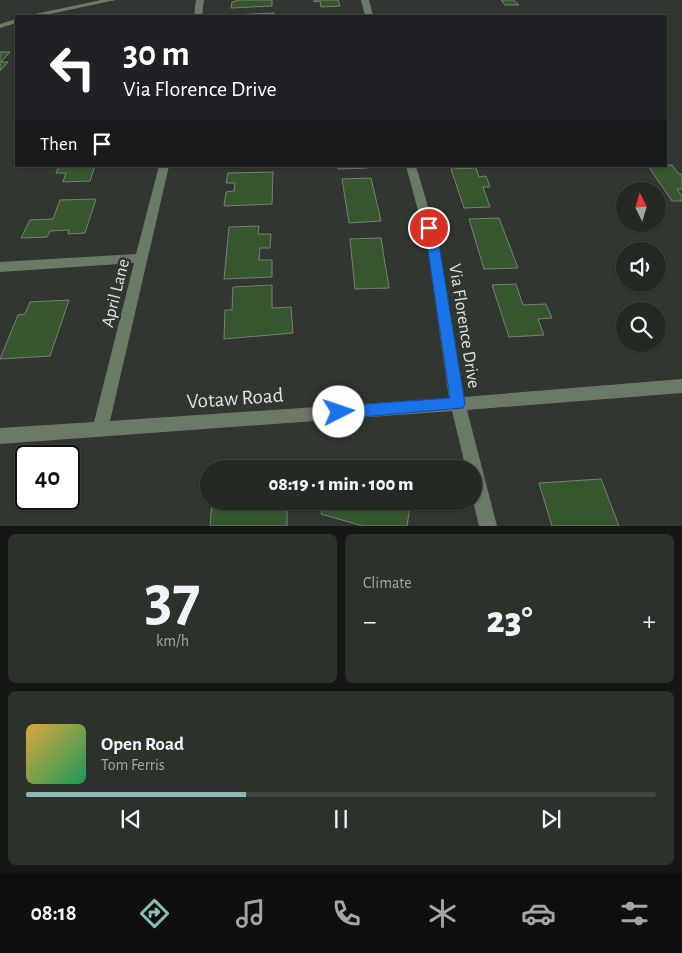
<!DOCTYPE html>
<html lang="en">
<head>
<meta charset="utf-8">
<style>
  body { margin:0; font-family:"Alegreya Sans",sans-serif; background:#2d312c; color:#f1f3f6; height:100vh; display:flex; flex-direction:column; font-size:19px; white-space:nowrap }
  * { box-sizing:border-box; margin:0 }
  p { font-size:16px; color:#a3a6a6 }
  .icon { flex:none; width:28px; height:28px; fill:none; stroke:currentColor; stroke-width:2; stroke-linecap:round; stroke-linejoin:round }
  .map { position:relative; height:526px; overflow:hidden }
  .details { display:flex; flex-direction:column; gap:8px; padding:8px; background:#141714; flex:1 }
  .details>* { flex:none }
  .banner { position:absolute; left:15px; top:15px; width:652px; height:152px; border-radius:0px; box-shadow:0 1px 4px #0004,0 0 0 1px #424541; background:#202124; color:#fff; overflow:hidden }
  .needle { width:32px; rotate:355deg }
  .buttons { position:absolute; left:616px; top:182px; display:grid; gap:10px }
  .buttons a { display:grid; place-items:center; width:50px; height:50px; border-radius:50%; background:#252924; box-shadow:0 1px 4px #0004,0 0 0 1px #424541; font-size:25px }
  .speed { position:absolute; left:15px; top:445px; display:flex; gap:10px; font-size:25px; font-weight:700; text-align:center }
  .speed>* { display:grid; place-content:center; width:65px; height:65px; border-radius:50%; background:#252924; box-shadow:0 1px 4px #0004,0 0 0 1px #424541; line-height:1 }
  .speed .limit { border:2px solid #111; border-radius:8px; background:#fff; color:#111 }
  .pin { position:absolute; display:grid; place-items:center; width:42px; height:42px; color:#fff; margin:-21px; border:2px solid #fff; border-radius:50%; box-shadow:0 1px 5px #0007 }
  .me { position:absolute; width:55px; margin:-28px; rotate:86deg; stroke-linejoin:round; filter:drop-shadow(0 0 4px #0008) }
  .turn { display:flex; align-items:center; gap:18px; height:105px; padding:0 25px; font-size:22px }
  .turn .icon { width:65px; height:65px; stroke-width:2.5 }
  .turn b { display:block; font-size:35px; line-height:42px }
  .then { display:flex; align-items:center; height:48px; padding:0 25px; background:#0003; gap:10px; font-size:19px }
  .big { font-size:38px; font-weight:800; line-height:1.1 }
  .details .widget { flex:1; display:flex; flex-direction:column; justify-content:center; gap:8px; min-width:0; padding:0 18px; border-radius:8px; background:#2d312c }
  .details .dial { align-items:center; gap:0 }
  .dial b { font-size:65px; line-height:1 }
  .song { display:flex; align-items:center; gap:15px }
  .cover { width:60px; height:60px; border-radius:8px; background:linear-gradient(135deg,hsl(40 70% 55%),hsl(150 70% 35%)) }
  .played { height:5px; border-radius:2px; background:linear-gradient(90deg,#8bbbb9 35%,#424541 35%) }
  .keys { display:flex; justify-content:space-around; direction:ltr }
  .heat { display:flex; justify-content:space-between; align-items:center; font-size:28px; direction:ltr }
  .details .tiles { flex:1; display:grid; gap:8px; grid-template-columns:1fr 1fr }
  .widget:last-child { grid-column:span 2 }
  .trip { position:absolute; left:200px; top:460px; width:282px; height:50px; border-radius:25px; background:#252924; box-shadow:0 1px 4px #0004,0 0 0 1px #424541; font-weight:800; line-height:50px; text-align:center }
  .tabs { display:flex; height:80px; justify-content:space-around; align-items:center; background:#0f100e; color:#a3a6a6 }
  .tabs .icon { width:35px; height:35px }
  .tabs .on { color:#8bbbb9 }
  .tabs b { font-size:22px; color:#f1f3f6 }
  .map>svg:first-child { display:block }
  .building { fill:#36562d; stroke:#797f78 }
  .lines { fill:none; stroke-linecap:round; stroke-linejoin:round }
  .minor { fill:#6b7a67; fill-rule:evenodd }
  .route { fill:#1a73e8; stroke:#114b97 }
  .labels { text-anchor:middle; stroke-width:5; stroke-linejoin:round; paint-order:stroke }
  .street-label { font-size:18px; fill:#dfe3de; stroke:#313730 }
  .near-street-label { font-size:21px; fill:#dfe3de; stroke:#313730 }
</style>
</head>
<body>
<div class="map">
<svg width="682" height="526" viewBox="0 0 682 526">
  <rect width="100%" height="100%" fill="#313730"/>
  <path class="building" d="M239,0H272V6L231,8L232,2Z
    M314,0H338L340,6L321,7L320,1L314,2Z
    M501,0H513L519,5H505Z
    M274,13V16H230V15Z
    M0,52H10L1,62H8L0,71Z
    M666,165H672L679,174H682V189H677L682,196V201H672L648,166Z
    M59,166H95L90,181L63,182L66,173H56Z
    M338,166H367V168L338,169Z
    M476,168L479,177L486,176L490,187H483L490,207L464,208L451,169Z
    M273,172L272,204L224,206L226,192L234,191L235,183H226L228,173Z
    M371,178L381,221L349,223L342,179Z
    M96,199L85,233L68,234L69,230L50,231L47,237L21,238L30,220L53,219L60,200Z
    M499,218L518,268L484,269L469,219Z
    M259,226L258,234H271L270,248H260L259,260H272V277L224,279L229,227Z
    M381,238L389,288L355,289L350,239Z
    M516,284L523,305L546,304L552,318L538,319L544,335L509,337L492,285Z
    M272,285V308L291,307L293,333L224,339L225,310H232L233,287Z
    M69,300L50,356L0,359L18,315L25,314L30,302Z
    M601,479L619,526H552L539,483Z
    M212,501H287V526H210Z
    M324,501H411L407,526H363L321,514Z"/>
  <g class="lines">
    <path class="minor" d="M101,0H116L40,16H26Z
      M196,0H204L202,16H194Z
      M361,0H369L373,16H365Z
      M16,19V23L0,28V24Z
      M159,166H169L110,421L449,398L427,244L406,166H416L439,244L464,397L682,379V393L467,410L497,526H479L473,501L474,469H466L452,411L0,444V428L94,422L134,263L0,272V262L136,254Z"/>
  </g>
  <path class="route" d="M429,224L434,228L439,244L465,404L463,408L339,419L334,417L332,412L334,408L339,406L450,398L427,244L423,228Z"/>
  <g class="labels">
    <g class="street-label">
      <text transform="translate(115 293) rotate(-76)" y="6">April Lane</text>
      <text transform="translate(465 326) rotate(81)" y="6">Via Florence Drive</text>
    </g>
    <g class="near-street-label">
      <text transform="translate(235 398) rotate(-4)" y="7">Votaw Road</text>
    </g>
  </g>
</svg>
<div class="buttons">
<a><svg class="needle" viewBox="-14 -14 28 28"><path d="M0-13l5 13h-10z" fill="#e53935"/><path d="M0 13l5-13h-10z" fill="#a3a6a6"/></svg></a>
<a><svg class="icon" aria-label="sound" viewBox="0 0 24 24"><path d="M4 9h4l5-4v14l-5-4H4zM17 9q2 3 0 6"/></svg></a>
<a><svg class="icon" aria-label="search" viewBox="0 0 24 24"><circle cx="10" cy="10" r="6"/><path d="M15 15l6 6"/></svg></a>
</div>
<div class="speed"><div class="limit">40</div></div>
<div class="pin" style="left:429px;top:228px;background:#d93025"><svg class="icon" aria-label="arrive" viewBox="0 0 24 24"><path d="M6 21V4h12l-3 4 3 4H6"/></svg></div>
<svg class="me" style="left:339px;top:412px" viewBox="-20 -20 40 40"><circle r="19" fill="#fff"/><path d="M0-13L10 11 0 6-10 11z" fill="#1a73e8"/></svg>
<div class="trip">08:19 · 1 min · 100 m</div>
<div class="banner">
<div class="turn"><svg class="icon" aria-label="left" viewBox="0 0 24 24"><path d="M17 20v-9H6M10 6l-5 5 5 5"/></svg><div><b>30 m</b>Via Florence Drive</div></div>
<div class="then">Then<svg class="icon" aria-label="arrive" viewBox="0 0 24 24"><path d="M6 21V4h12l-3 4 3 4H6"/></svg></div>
</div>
</div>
<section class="details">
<div class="tiles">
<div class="widget dial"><b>37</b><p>km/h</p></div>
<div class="widget"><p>Climate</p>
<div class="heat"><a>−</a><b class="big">23°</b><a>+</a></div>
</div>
<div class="widget">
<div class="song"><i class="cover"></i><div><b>Open Road</b><p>Tom Ferris</p></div></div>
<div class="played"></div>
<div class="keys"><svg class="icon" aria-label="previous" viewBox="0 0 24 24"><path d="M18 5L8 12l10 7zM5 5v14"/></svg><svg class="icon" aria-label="pause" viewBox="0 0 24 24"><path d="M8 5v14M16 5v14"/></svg><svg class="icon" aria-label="next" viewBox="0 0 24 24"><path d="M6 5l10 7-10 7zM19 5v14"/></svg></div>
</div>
</div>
</section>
<nav class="tabs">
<b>08:18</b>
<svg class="icon on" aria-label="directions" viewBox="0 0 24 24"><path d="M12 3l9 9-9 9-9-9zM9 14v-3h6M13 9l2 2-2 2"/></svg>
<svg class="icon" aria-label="music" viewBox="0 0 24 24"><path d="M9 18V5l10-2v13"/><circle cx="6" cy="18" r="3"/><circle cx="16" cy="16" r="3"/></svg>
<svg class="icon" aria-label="phone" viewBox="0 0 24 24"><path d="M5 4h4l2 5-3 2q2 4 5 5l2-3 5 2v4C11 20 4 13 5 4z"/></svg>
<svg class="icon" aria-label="climate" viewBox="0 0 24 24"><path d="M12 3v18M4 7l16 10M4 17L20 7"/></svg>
<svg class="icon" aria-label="car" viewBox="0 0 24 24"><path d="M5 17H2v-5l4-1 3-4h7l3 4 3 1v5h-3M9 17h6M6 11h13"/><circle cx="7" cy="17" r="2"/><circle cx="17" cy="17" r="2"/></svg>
<svg class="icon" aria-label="filters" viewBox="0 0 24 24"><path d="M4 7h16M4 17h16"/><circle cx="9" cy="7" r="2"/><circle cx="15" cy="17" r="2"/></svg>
</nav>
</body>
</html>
